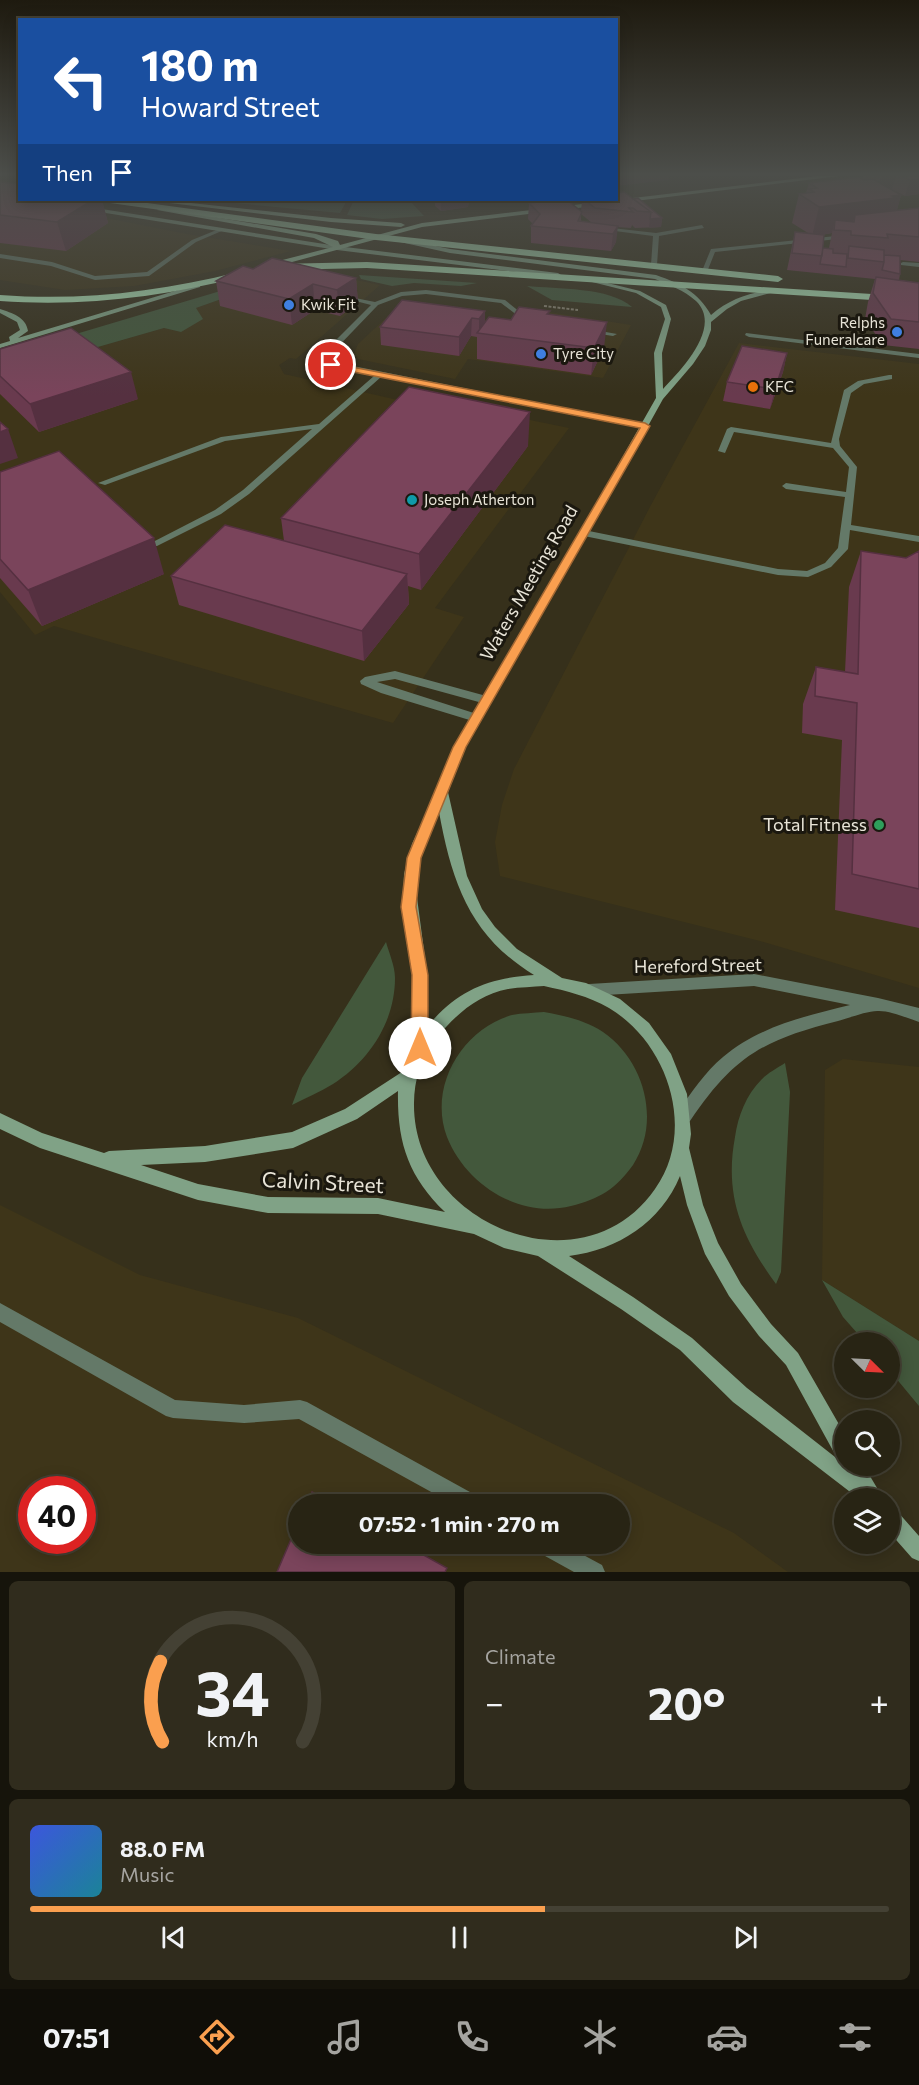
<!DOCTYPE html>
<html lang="en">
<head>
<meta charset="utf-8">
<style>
  body { margin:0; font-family:Commissioner,sans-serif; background:#302c1d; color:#f1f3f6; height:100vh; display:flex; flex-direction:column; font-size:22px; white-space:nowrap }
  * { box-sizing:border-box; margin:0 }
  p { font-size:20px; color:#a5a4a0 }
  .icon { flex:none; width:33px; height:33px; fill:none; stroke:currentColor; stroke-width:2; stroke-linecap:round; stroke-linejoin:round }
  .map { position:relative; height:1572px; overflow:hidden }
  .side { display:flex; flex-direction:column; gap:9px; padding:9px; background:#16140b; flex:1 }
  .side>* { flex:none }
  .hud { position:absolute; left:18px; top:18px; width:600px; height:183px; border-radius:0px; box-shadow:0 3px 15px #0003,0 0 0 2px #444134; background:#1a4fa0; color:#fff; overflow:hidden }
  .needle { width:39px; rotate:114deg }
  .controls { position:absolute; left:834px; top:1332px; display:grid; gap:12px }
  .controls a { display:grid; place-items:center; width:66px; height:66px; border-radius:50%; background:#282414; box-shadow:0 3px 15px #0003,0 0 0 2px #444134; font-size:30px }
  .speed { position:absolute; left:18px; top:1476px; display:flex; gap:12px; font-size:30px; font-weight:700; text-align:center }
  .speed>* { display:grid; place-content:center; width:78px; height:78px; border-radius:50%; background:#282414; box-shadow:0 3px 15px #0003,0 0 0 2px #444134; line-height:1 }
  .speed .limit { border:9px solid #d22; background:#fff; color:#111 }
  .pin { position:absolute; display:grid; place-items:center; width:51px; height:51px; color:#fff; margin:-26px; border:3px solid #fff; border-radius:50%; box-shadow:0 2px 6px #0007 }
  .me { position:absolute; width:66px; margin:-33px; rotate:0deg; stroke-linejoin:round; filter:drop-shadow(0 0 4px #0008) }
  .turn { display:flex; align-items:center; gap:21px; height:126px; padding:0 24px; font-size:27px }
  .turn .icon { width:78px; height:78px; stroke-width:2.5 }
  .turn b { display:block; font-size:42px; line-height:51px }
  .then { display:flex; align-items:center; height:57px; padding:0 24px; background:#0003; gap:12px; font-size:22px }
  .big { font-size:45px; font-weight:700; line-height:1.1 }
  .side .tile { flex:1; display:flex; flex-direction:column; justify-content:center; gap:9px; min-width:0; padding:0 21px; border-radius:9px; background:#302c1d }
  .side .dial { align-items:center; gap:0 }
  .dial svg { height:156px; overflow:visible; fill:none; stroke:#444134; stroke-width:7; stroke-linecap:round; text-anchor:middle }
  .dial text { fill:#f1f3f6; stroke:none }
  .song { display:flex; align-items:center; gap:18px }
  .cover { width:72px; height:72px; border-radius:9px; background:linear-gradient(135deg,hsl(230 70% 55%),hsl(190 70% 35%)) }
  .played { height:6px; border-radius:3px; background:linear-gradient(90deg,#fa9f4f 60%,#444134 60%) }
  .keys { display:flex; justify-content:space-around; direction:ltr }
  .heat { display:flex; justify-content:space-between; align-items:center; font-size:33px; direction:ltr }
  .side .tiles { flex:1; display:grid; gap:9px; grid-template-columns:1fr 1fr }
  .tile:last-child { grid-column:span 2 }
  .trip { position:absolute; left:288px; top:1494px; width:342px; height:60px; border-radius:30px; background:#282414; box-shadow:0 3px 15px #0003,0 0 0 2px #444134; font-weight:700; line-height:60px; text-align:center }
  .tabs { display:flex; height:96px; justify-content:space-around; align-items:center; background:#100e08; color:#a5a4a0 }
  .tabs .icon { width:42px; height:42px }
  .tabs .selected { color:#fa9f4f }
  .tabs b { font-size:27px; color:#f1f3f6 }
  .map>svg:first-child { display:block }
  .built { fill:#3e3519; fill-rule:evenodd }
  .green { fill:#43583c }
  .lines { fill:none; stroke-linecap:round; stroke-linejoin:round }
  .path { stroke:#898473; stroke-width:2; stroke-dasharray:3 1.5; stroke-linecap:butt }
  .lane { fill:#647968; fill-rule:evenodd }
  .street { fill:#647968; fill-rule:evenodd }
  .secondary { fill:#80a286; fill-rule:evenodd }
  .primary { fill:#96c19e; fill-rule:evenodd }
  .highway { fill:#a9deb3; fill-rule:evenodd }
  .wall { fill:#693a4e; fill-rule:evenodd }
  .shaded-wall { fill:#553040 }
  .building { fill:#7a445b; stroke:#553040; stroke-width:1.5 }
  .route { fill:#fa9f4f; stroke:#a26733; stroke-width:1.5 }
  .shop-dot { fill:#3f7fe0; stroke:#1b180f; stroke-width:2 }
  .food-dot { fill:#e8710a; stroke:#1b180f; stroke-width:2 }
  .culture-dot { fill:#0f9aa8; stroke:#1b180f; stroke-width:2 }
  .leisure-dot { fill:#2e9e5b; stroke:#1b180f; stroke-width:2 }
  .labels { text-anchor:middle; stroke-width:6; stroke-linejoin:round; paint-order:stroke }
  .far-poi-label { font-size:15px; fill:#e8e4d7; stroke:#1b180f; text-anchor:start }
  .street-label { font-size:18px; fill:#e8e4d7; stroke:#1b180f }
  .poi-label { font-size:18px; fill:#e8e4d7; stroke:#1b180f; text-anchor:end }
  .near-street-label { font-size:21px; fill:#e8e4d7; stroke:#1b180f }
</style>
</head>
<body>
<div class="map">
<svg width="919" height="1572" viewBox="0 0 919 1572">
  <rect width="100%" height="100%" fill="#36301b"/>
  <path class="built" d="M0,202L91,215L187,234L291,251L215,271L134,286L65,290L0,280Z
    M332,275L380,285L296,359L290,358L279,365L284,374L446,411L453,404L569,428L435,608L464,617L393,723L54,626L35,635L0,592V357L77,353L164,328L181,332L196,308L286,276Z
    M402,303L480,319L537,328L549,312L631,325L603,378L468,359L455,379L358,359L354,354L358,344Z
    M739,343L919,364V988L760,941L500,876L495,842L502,805L514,769L651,505Z
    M843,1059L919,1067V1341L822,1280L825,1070Z
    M0,1205L140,1275L298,1318L734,1533L788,1572H0ZM32,1490H82V1540H32ZM298,1504H620V1544H298Z"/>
  <path class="green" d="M202,200H347L340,213Z
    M354,200H409L424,216L382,219L347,215Z
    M359,275L477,283L461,286L414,283L392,286L361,279Z
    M286,276L196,308L203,319L181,332L164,328L77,353L59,339L254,281Z
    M527,286C556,289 610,287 632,307L552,300Z
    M386,942C389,953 395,966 395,978C395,1022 369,1061 333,1084C320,1092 305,1098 292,1105L302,1078Z
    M544,1012C565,1016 585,1020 603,1032C645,1061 661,1122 633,1165C616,1189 599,1199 571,1206C520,1219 466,1185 447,1137C428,1087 462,1029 512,1015C522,1013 534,1013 544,1012Z
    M785,1063L790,1092L781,1272L776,1284C742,1238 724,1196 735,1137C738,1116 746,1095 762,1079C768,1073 777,1068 785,1063Z
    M822,1280L919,1341V1406L890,1371V1342H865L843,1317Z"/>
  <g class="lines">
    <path class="path" d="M544,306L578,310"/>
    <path class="lane" d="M702,225L704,228L659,236L657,265L654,267L651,265L653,236L600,229L603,227L656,233Z
      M219,229L224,230L196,242L149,276L95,280L51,266L0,258V254L52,262L95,276L147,272L192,240Z
      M845,235L847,238L715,252L707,272L702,271L711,249Z
      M903,262L919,263V267L901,265V263Z
      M426,290L505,300L531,321L526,322L501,303L426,294L402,296L378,305L328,357V361L645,424L649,426L645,428L381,377L249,494L221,514L157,546H151L149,544L215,510L243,490L312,429L225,441L105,485L98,483L221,437L319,424L374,376L328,367L320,362L321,355L371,305L340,297V295L375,302L401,292Z
      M589,329L617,334L613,336L587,332L585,331Z
      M746,333L919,354V358L749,337L745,335Z
      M889,375H892V379L864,384L851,393L839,439L840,446L857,467L851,525L919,536V542L850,530L848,549L831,567L808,577L778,575L584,536L579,533L584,530L778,569L807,571L825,563L838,548L845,497L786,489L782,486L786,483L846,492L849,467L833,448L734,432L725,453L718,451L727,429L731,427L831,443L844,390L858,381Z
      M395,671L490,697L492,700L486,704L395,679L377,682L480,715L482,718L476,722L381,693L361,684L360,681L365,677Z
      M0,1303L175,1400L244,1405L300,1400L307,1402L479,1497L482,1504H453L299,1419L244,1423L173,1418L166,1416L0,1322Z
      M533,1544H563L602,1565L605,1572H574L536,1551Z"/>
    <path class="street" d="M754,974L878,998L919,1008V1022C907,1018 891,1011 879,1011C869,1010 849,1018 838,1021C763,1040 734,1056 690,1121L684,1124L678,1121L676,1116L678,1111C692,1092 705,1072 723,1057C758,1027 805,1016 850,1005L754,986L589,996L584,994L582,990L584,986L589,984Z"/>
    <path class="secondary" d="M89,207L337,246L558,273L561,275L558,277L337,250L87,210Z
      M402,239L450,249L656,275C681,284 698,292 711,315C730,298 750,293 775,289L778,291L741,301L727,309L711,322V330L705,346L693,364L663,399L593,525L485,711L466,747L448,792L467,876L482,909L495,927L517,949L562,978L586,983L620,999L649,1023L671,1054L687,1094L691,1134L689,1148L703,1205L718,1243L741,1284L771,1324L798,1353L844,1433V1460L837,1458L786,1365L759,1336L729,1296L705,1254L687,1205L680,1176C661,1222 618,1250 569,1256L633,1297L692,1338L747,1388L844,1464V1463V1466H864L883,1498H858L733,1402L680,1350L621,1309L538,1256L504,1248L474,1234L378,1214L268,1213L198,1200L40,1148L0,1129V1113L42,1133L104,1153L109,1151L205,1146L292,1132L345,1109L405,1070L413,1045L414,1022L412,966L403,905L404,874L412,844L467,723L584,525L656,398L654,353L665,319L661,307L636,293L584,280L587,278L640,291L666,305L671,319L662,353L663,389C681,370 723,327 696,301C684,290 669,285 655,279L450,253L400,242ZM439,812C452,883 470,936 534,975C489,978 457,990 428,1026L426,966L416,890L420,857ZM544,986C567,991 588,996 609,1008C668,1043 697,1130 655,1189C582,1294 412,1224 414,1103C414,1080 421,1058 435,1040C454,1016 477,995 508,989C520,987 533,987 544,986ZM398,1091C397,1142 408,1176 445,1212L378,1198L268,1197L198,1184L141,1165L205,1162L293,1148L357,1119Z
      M198,284L200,285V287L0,348V344L10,341L9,337L20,330L17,322L0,313V309C12,313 26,317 28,331L18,338Z
      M890,1508L897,1511L919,1536V1561L912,1558L890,1533Z"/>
    <path class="primary" d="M818,176H839L422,227L266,269L262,267L263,265L333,247L314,238L157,210L161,208L316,234L338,241L340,245L422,223Z
      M144,200H163L331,218L401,223L405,225L401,227L331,222Z"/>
    <path class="highway" d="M106,200H125L376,234L778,276L783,279L778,282L376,240L110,203Z
      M367,262L919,297V303L367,268L277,270L272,267L277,264Z
      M238,272L243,275L241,277C161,297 83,307 0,301V295C81,301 159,292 238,272Z"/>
  </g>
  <path class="wall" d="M863,176H919V194L905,196L891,189L901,195L897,210L919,208V262L900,260V274L899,280L919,283V349L883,345L865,319L868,302L875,279L787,270L795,232L808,233L792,223L799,194L806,193L809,183L862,179ZM832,233L829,248H823L822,235Z
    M0,182L20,200H102L108,223L66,251L0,243Z
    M616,193L662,218L661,227L635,228L632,225L631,228L617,227L616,242L611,251L531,243V226L533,224L528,219L529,203L581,211L582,200H616ZM581,214L592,223L581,222Z
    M435,200H469L468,207L441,211L435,206Z
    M253,269L356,278L358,303L340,316L315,310L292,325L220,306L216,281Z
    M485,311V322L549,315L604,348L591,375L477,359V337L471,336L459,356L381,345L380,327Z
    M0,349L138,399L39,432L0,394Z
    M787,353L783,372L770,409L723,401L727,382Z
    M528,446L421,590L408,586L409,604L364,661L179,605L171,576L284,541L281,518Z
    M0,472L164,574L42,626L0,578Z
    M861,551L906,558L919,551V928L835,910L842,740L802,733L803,704L816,667L845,672L849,587Z"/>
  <path class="shaded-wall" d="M616,176H669V180L616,186Z
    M881,176H896L892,189L877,191Z
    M919,179V194L905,196L910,180Z
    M901,195L893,223L854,222L855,215L850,231L835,220L832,233L812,236L819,207Z
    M93,200H102L108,223L66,251L57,222Z
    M441,200H469L468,207L441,211Z
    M504,200H519V201L504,203Z
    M662,218L661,227L649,228L650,219Z
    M618,226L616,242L611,251L613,234Z
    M356,278L358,303L340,316L337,290Z
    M313,284L315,310L292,325L289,299Z
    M485,311V329L479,333V319Z
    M472,318L471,336L459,356V337Z
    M607,322L604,348L591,375L594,348Z
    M787,353L783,372L770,409L775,389Z
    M131,372L138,399L39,432L30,404Z
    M530,412L528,446L421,590L419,554Z
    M8,429L18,458L0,464V432Z
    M154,538L164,574L42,626L28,590Z
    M407,574L409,604L364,661L362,631Z"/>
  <path class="building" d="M902,176H919V179L910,180Z
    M859,177L864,180L873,179L901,195L892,196L895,198L819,207L799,194L814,192L809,189L817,188L809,183Z
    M0,182L20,184V200H93L57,222L0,215Z
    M624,192L651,212L637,211L633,208H629L633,212L595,208L585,200H616V193Z
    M638,198L662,218L650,219L651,212L633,199Z
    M559,200H567L582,212L578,221L618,226L613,234L531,226L540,214L529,203Z
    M919,208V237L887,234L888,238L851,235V231L834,230L835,220L854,222L855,215Z
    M795,232L824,235L822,256L792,253Z
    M849,246L884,250V262L848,258Z
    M823,248L833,249V253L847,254L846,267L820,264Z
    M884,255L900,256V274L882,270L884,262Z
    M272,258L356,278L337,290L313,284L289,299L216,281L243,266L253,269Z
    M876,277L919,283V322L891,319L873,293Z
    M402,300L485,311L479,319L472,318L459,337L380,327Z
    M519,307L550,311L547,314L607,322L594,348L477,333L489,317L511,320Z
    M71,328L131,372L30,404L0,376V349Z
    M742,346L787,353L775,389L727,382Z
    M409,387L530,412L419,554L281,518Z
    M0,422L8,429L0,432Z
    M59,451L154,538L28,590L0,559V472Z
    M225,525L407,574L362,631L171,576Z
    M861,551L906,558L919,551V889L852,874L857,703L815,696L816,667L858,674Z
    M312,1492L335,1504H307Z
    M298,1523V1544H404L447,1568L445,1572H277Z"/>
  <linearGradient id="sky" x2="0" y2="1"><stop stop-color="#1e1a0f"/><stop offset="0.44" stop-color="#4c4e4a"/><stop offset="1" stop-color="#4c4e4a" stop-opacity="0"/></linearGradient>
  <rect width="919" height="396" fill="url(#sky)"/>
  <path class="route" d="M331,363L645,423L650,426L466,747L421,858L416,907L428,975V1048L426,1054L420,1056L414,1054L411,1048L412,975L401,907L407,858L453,747L640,428L328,367L327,365Z"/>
  <g class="shop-dot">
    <circle cx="289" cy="305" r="6"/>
    <circle cx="897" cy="332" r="6"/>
    <circle cx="541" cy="354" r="6"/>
  </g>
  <circle class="food-dot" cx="753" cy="387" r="6"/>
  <circle class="culture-dot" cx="412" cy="500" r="6"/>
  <circle class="leisure-dot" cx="879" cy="825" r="6"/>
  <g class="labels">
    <g class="far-poi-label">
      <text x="301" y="310">Kwik Fit</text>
      <text x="885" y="328" text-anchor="end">Relphs<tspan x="885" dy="17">Funeralcare</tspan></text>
      <text x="553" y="359">Tyre City</text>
      <text x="765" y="392">KFC</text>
      <text x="424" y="505">Joseph Atherton</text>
    </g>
    <g class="street-label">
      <text transform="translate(529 583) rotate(-60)" y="6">Waters Meeting Road</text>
      <text transform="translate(698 966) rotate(-1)" y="6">Hereford Street</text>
    </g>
    <g class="poi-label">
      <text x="867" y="831">Total Fitness</text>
    </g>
    <g class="near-street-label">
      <text transform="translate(323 1183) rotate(3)" y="7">Calvin Street</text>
    </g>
  </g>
</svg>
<div class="controls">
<a><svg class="needle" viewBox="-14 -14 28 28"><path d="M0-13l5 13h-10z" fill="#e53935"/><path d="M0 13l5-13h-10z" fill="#a5a4a0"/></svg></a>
<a><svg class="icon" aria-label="search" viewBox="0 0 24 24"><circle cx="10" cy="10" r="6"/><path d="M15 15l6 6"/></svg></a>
<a><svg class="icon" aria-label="layers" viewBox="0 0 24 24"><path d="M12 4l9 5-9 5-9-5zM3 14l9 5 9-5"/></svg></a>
</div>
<div class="speed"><div class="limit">40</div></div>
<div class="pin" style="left:331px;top:365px;background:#d93025"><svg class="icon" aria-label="arrive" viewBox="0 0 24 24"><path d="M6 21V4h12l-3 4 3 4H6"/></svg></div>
<svg class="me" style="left:420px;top:1048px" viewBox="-20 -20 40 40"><circle r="19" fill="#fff"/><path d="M0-13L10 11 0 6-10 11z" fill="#fa9f4f"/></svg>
<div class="trip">07:52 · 1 min · 270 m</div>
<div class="hud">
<div class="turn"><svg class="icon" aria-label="left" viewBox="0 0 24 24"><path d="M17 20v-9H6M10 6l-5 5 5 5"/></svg><div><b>180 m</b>Howard Street</div></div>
<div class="then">Then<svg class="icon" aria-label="arrive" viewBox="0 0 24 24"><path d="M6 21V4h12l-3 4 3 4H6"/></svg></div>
</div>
</div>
<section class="side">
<div class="tiles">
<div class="tile dial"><svg viewBox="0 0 100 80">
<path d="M14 69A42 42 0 1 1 86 69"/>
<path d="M14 69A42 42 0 0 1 13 28" stroke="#fa9f4f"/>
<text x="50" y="56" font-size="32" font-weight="700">34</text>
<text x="50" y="72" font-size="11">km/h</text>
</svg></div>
<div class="tile"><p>Climate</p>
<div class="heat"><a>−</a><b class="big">20°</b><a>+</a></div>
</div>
<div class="tile">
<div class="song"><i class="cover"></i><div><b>88.0 FM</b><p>Music</p></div></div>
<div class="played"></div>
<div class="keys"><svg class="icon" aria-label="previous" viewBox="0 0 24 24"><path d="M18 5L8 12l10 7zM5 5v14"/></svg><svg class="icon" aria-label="pause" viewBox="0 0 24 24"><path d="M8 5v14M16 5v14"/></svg><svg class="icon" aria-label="next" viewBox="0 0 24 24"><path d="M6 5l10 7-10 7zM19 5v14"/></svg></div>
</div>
</div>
</section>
<nav class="tabs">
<b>07:51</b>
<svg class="icon selected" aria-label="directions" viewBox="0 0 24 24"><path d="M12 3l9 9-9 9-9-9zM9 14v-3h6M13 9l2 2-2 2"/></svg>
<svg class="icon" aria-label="music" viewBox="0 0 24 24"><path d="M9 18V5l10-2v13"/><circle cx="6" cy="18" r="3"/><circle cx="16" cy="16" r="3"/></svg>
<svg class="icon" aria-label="phone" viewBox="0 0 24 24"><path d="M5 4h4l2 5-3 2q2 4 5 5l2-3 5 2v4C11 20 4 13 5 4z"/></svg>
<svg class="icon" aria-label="climate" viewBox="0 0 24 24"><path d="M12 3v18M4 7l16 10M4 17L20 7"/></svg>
<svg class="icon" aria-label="car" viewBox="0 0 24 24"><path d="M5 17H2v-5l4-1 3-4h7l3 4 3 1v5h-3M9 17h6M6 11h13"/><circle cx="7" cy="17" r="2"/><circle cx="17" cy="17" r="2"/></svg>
<svg class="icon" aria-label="filters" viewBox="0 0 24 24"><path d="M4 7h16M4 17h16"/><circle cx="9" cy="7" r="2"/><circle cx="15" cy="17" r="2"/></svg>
</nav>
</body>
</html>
